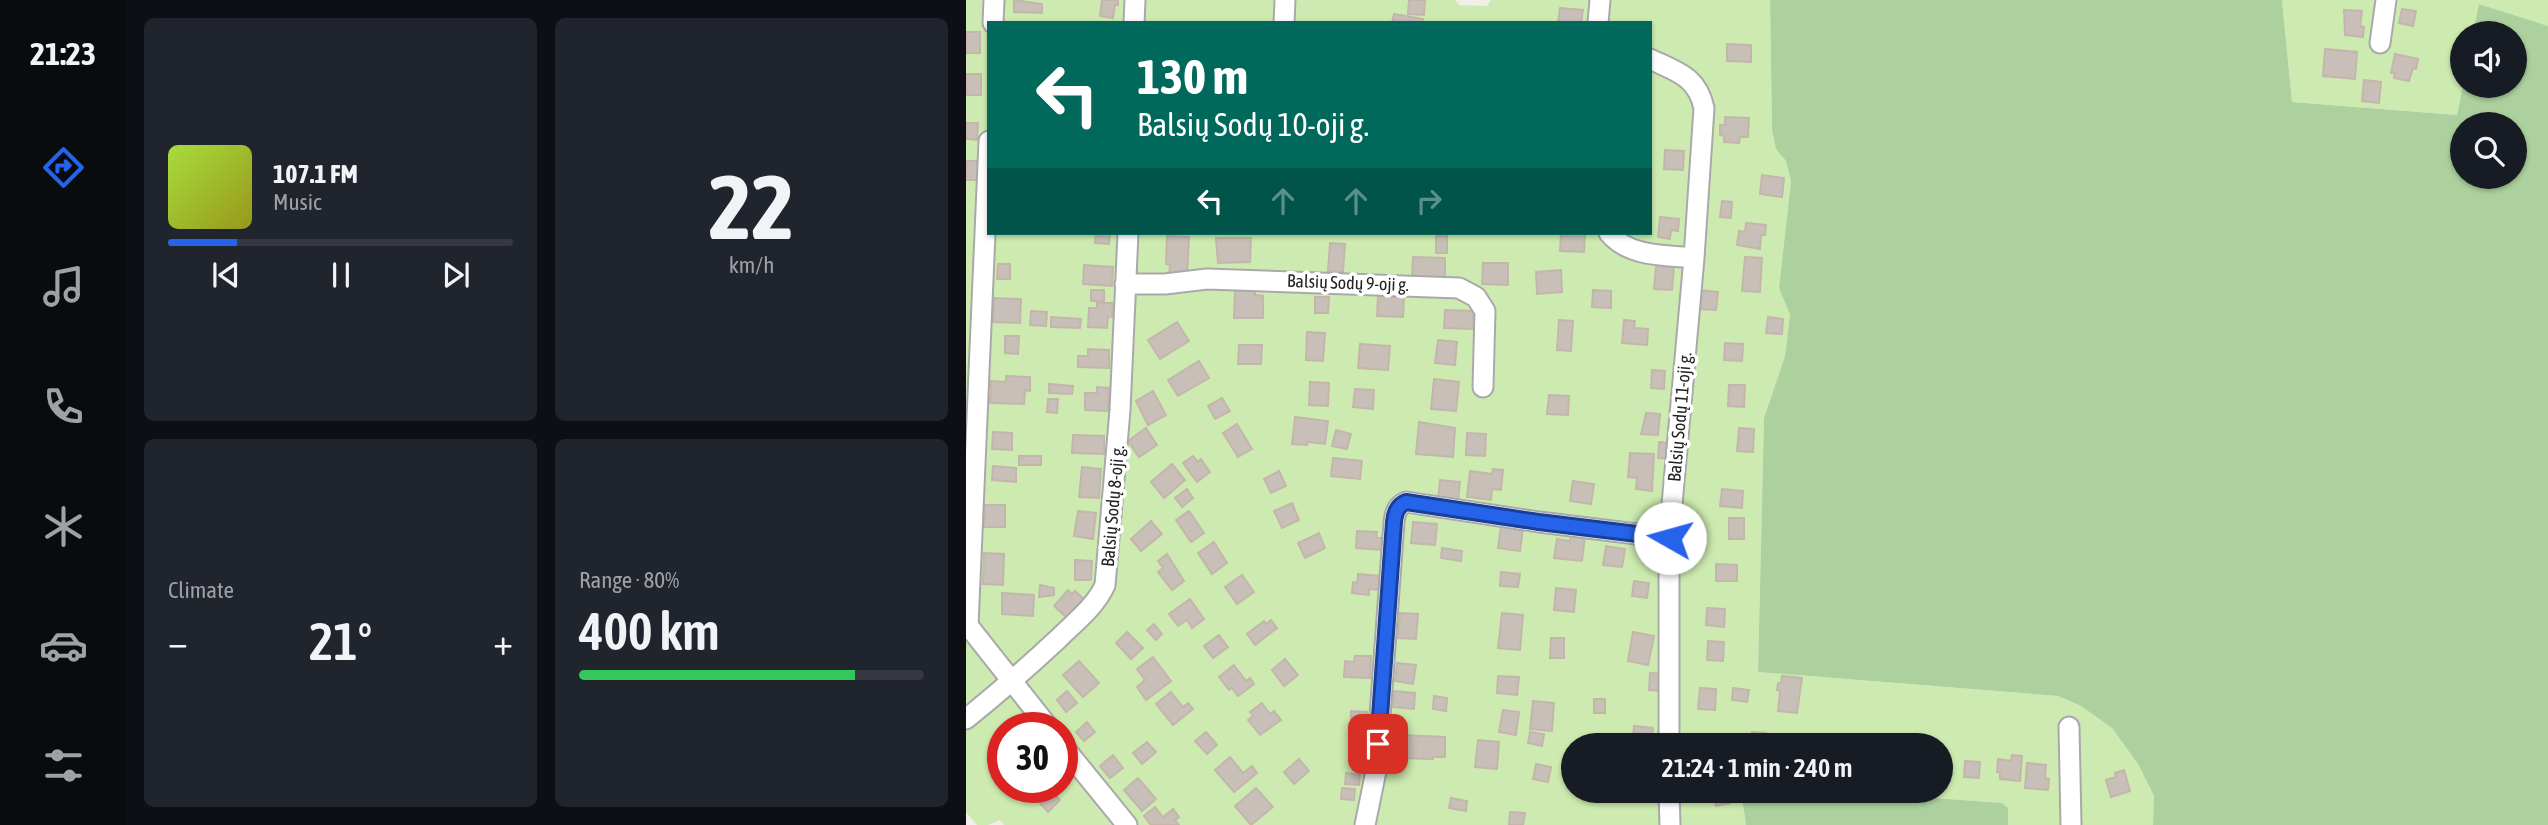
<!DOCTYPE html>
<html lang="en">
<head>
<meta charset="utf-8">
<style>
  body { margin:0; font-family:"Asap Condensed",sans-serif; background:#20242c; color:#f1f3f6; height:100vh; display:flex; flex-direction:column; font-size:26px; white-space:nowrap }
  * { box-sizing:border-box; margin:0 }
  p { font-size:23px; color:#9ea1a6 }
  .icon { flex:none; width:38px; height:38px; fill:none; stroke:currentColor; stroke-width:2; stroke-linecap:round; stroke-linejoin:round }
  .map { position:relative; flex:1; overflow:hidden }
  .sheet { display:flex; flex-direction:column; gap:18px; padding:18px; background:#0d0f14; width:840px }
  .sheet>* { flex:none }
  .hud { position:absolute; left:21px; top:21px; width:665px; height:214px; border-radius:0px; box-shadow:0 2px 5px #0004; background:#00695c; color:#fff; overflow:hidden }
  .tools { position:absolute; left:1484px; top:21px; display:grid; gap:14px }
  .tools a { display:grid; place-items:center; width:77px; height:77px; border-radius:50%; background:#171b24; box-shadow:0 2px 5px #0004; font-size:35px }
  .speed { position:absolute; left:21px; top:712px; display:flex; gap:14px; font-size:35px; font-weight:700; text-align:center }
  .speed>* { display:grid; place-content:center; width:91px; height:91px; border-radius:50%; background:#171b24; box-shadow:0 2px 5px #0004; line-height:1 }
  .speed .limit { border:10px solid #d22; background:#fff; color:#111 }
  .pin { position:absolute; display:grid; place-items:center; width:60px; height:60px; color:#fff; margin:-30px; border-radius:14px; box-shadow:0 4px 10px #0006 }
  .me { position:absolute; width:77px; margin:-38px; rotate:277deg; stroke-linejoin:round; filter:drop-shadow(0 0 5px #0008) }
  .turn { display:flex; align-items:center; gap:24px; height:147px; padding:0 35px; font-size:32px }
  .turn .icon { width:91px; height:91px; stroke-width:2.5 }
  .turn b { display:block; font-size:49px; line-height:60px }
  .lanes { display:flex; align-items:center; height:66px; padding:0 35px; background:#0003; justify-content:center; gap:35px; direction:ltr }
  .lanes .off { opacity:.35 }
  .big { font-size:52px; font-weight:600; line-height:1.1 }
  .sheet .widget { flex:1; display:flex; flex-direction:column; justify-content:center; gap:10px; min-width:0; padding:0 24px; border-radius:10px; background:#20242c }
  .sheet .dial { align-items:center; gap:0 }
  .dial b { font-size:91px; line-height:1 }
  .song { display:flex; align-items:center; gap:21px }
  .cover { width:84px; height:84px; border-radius:10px; background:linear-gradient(135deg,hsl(80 70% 55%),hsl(60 70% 35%)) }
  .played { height:7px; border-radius:4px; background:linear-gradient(90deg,#2563eb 20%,#363941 20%) }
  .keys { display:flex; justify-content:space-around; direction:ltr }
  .heat { display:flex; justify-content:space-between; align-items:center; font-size:38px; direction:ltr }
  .charge { height:10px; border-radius:5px; background:linear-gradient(90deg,#34c759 80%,#363941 0) }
  .sheet .tiles { flex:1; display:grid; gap:18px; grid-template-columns:repeat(2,1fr) }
  .trip { position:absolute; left:595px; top:733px; width:392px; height:70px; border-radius:35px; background:#171b24; box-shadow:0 2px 5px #0004; font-weight:600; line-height:70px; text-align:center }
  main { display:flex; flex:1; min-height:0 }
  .tabs { display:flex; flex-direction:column; width:126px; justify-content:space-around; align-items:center; background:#090b0e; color:#9ea1a6 }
  .tabs .icon { width:49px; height:49px }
  .tabs .current { color:#2563eb }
  .tabs b { font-size:32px; color:#f1f3f6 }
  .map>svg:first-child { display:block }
  .grass { fill:#cdebb0; fill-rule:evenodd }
  .forest { fill:#add19e; fill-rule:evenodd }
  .building { fill:#c7bfb8; stroke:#c4b6ab; stroke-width:2 }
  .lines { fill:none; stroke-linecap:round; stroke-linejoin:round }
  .minor-casing { stroke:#a9a9a9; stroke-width:23 }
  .minor { stroke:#fff; stroke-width:19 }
  .route-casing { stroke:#184099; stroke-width:18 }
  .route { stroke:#2563eb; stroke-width:12 }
  .labels { text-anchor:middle; stroke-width:7; stroke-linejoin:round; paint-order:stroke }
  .street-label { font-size:18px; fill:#222; stroke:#fff }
</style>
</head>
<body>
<main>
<nav class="tabs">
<b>21:23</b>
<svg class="icon current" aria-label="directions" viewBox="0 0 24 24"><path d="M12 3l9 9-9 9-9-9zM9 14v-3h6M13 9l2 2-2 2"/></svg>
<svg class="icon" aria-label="music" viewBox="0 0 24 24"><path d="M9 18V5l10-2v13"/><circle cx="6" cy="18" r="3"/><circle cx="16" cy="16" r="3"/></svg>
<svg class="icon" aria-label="phone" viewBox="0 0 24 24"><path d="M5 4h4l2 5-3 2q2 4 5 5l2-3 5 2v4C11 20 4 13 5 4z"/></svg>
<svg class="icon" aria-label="climate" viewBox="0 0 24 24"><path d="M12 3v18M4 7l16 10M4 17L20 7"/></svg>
<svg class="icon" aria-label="car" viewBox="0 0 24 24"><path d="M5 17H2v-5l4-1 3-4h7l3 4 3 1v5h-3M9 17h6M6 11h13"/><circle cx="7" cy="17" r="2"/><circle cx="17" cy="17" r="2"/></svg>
<svg class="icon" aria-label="filters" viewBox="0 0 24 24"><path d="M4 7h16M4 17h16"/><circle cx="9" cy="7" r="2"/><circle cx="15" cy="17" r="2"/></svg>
</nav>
<section class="sheet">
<div class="tiles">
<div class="widget">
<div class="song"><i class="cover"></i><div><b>107.1 FM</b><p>Music</p></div></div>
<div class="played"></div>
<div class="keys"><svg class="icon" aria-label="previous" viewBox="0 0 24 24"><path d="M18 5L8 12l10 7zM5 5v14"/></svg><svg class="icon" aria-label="pause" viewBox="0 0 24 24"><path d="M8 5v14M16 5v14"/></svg><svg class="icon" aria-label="next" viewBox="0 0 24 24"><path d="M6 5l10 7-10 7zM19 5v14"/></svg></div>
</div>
<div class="widget dial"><b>22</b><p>km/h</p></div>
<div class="widget"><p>Climate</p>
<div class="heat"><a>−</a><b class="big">21°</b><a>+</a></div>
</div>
<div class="widget"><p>Range · 80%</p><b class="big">400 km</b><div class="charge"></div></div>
</div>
</section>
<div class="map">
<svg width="1582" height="825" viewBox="0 0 1582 825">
  <rect width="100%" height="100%" fill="#f2efe9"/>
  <path class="grass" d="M0,0H489L494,5L521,6L525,0H804L806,130L810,149L820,161L825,181L813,288L824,315L819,356L798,418L792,672L1092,696L1115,706L1146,728L1172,764L1188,796L1187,825H1042V808L1036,803L874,791H975V746H607V791H775L780,825H38L34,820L22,825H11L0,812ZM23,23H684V233H23ZM37,728H96V788H37Z
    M1316,0H1582V26L1513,4L1507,33H1496L1497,86L1492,115L1326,102Z"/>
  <path class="forest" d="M804,0H1316L1326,102L1491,115L1497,86H1549V33H1507L1513,4L1582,26V825H1187L1188,796L1172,764L1146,728L1115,706L1092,696L792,672L798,418L819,356L824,315L813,288L825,181L820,161L810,149L806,130ZM1549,124V177H1496V124Z
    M775,791H874L1036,803L1042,808V825H780Z"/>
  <path class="building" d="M48,0L76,4V13L48,12Z
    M136,0H152V5H149L147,18L134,16Z
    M443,0H459L458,15L442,14Z
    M594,8L617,10L615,23H592Z
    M1436,9L1450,11L1447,26L1433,23Z
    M1378,10L1396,11L1394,26L1398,27L1397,37L1379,35Z
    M428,14L457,19L456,23H426Z
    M0,32H14V53H0Z
    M761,44L785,45V62L761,61Z
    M1359,49L1391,52L1389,79L1357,76Z
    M1429,54L1452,59L1450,69L1447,68L1443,81L1428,78L1429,73H1425Z
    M0,74H15V95H0Z
    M1398,80L1415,82L1413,103L1396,101Z
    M759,117L783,118L782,137H774L773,143L758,142V136L754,135V125H759Z
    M0,123H12L11,140L0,139Z
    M699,150L718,151L717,170L698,169Z
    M0,161H12V180H0Z
    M796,175L818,178L816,197L794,194Z
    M756,201L766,202L765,218L754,217Z
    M694,217L713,219L712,231L705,230L704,239L692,237Z
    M780,223L800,225L799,235H795L794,249L771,245L773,231L779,232Z
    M130,233H144L143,244L129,243Z
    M595,233H619L618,252L594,251Z
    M201,236L223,237L221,277L203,276L204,265L200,264Z
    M470,236H481V253H470Z
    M250,238H285L284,262L252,263Z
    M364,243L379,244L377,272L362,271Z
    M447,257L479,258V280L446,279Z
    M779,257L796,258L794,292L776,291Z
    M517,263H542V285L516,284Z
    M32,264H44V279H31Z
    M118,265L147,267L146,286L117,284Z
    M690,266L708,267L706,290L688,289Z
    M595,270L596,292L571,294L570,272Z
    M269,289H289V295L297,296V318H268Z
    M125,290H138V301H125Z
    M627,290L645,291V308L626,307Z
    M733,290L752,292L750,310L731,309Z
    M412,296L438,297L437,317L411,316Z
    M349,297H363L362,313H349Z
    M28,298L55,299L54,323L27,322Z
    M131,303H147L146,317L142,316L141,328L122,327L123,308H131Z
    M479,310L508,311L507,329L478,328Z
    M65,311L81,312L80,326L64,325Z
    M85,317L115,319L114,328L85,327Z
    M802,317L817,319L816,334L800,333Z
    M593,320L607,321L605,351L591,350Z
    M658,320L669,321L668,328L682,329L681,345L656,343Z
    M211,322L223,341L194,359L182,340Z
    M341,332L359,333L357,361L340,360Z
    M39,336H53L52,354L39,353Z
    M472,340L491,342L489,365L469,363Z
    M759,343L777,344L776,361L758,360Z
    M394,344L424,346L422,370L392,368Z
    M273,345H296L295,364H272Z
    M122,349L143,350V368L112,367V356H122Z
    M233,361L243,378L212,396L202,380Z
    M686,370L699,371L698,389L685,388Z
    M40,376L64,377V391L59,390L58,404L24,403L25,381L40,382Z
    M468,379L493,382L490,411L465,409Z
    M344,382L363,383L362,406L343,405Z
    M83,384L107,386L106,394L83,393Z
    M763,385H779L778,407L762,406Z
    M131,387L143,388L142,411L119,410V393H131Z
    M389,389L408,390L407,409L387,407Z
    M187,391L200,415L182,425L170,401Z
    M583,395L603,396L602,415L581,414Z
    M256,398L264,411L249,419L242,406Z
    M82,399H92L91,413L81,412Z
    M680,413L694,414L692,435L675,434Z
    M329,417L362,421L359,444L341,442V445L326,444Z
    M453,422L489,428L487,457L450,454Z
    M271,424L286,449L272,457L257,433Z
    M180,428L191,445L173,457L162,441Z
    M773,428L788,429L787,452L771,451Z
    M370,430L385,434L381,449L366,446Z
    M27,432L46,433V450L26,449Z
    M501,433L520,434L519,456L500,455Z
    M107,435L138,436V454L106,453Z
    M693,442L704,443L702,459L692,458Z
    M664,453L688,454L686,491L670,489L671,478L662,477Z
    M53,456H75V465H53Z
    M227,456L232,462L235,459L244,472L231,482L217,463Z
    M367,458L396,461L394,479L365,476Z
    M206,464L219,480L198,498L185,482Z
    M27,466L50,468V482L26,480Z
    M116,467L135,469L133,498L113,497Z
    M527,469L537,470L535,490L526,489L525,500L501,497L504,471L526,474Z
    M313,471L320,486L305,493L298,479Z
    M474,480L494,482L492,500L472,499Z
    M607,481L628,484L625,504L604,501Z
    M221,489L227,498L216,507L209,498Z
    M756,489L777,491L776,508L754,506Z
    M326,503L333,520L316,528L308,511Z
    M19,505H39V527H18Z
    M112,511L130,513L127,539L108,536Z
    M223,511L238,533L225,542L210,520Z
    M763,518H778V539H763Z
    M185,521L196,534L175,551L165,539Z
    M447,522L471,524L469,545L445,543Z
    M535,525L557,528L554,551L532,548Z
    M391,531L411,532L410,538H417L416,550L390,548Z
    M353,533L359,548L339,558L332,543Z
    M605,534L619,536L616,561L588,558L591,539L604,541Z
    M248,542L261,563L246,574L232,553Z
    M640,546L659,549L656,567L637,565Z
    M476,548L496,551L495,561L475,558Z
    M18,553L38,554L37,585L17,584Z
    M201,554L218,581L206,590L192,572L197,568L192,561Z
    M109,560L126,561L125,580H109Z
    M750,564L771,565V581H750Z
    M535,572L554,574L552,587L534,586Z
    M392,574L414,576L413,590L403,589V595L386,593L387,582L391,583Z
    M276,575L288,592L271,604L259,587Z
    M668,581L683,583L681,598L666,596Z
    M74,585L88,588V595L73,597Z
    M590,588L610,590L608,612L588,610Z
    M102,590L106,594L109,591L119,600L101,618L88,606Z
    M36,593L68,595L67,616L36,614Z
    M224,599L238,619L226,628L221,620L212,626L203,614Z
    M741,608L759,609L758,627L740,625Z
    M434,613L452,614L450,639L432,638Z
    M536,613L557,615L554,650L532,648Z
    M305,620L311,628L289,645L281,634L298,621L300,624Z
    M188,624L196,634L190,640L181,630Z
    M161,632L177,648L165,659L150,643Z
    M667,632L688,636L682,665L662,661Z
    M253,635L262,647L247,658L238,646Z
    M585,638H598V658H584Z
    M742,641L758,642L757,661L741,660Z
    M389,656H405L404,678L378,677L379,661L388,662Z
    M187,657L205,681L180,700L171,687L179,680L171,669Z
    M319,659L332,675L318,686L306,670Z
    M113,661L133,683L117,697L97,675Z
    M431,663L450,665L447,684L429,681Z
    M268,665L280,681L284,678L288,684L272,696L266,688L263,690L253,677Z
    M684,673L697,674L696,691L683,690Z
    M532,676L553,677L551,695L531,693Z
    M816,676L836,678L831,713L812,711L814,691L811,690L812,683H815Z
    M734,688L750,689L749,710L732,709Z
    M767,688L783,690L781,702L766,700Z
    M101,691L111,703L100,712L91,700Z
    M428,691L449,693L448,709L427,707Z
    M205,692L217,707L222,703L227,709L207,725L190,704Z
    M468,696L481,698L480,711L467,709Z
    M628,699H639V713H628Z
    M567,701L588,703L586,731L564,729Z
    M296,703L304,714L308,711L315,720L294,735L282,720L287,716L284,712Z
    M537,710L553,712L550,735L533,732Z
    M385,711L401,712L400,725H385Z
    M121,722L129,732L118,741L110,732Z
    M668,726L687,728L685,746H666Z
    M240,732L251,745L241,754L229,741Z
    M385,732L400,733V745L385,744Z
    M564,732L578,734L576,746L562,743Z
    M786,732L800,733V742L785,741Z
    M810,734L829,736L828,746H804L809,745Z
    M435,735L479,737V757H467V759L434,758Z
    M512,740L533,742L531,769L509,767Z
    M181,742L190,752L176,764L167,753Z
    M147,755L157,768L144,778L134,766Z
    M1046,755L1056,756L1054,781L1034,779V772H1031L1032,759L1045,761Z
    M264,757L277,773L286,766L291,773L268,792L249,770Z
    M975,758L983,759L981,777L975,776Z
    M333,759L343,771L328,784L318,772Z
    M999,761L1014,762L1013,778L998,777Z
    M1061,763L1080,765L1079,778L1083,779L1082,790L1059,788Z
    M570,764L585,767L582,782L567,779Z
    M1158,770L1164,791L1145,797L1140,780L1150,777L1149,773Z
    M380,773L394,775L393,785L379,784Z
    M172,778L190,799L176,811L158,790Z
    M290,788L307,807L285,825L269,806Z
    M376,788L389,789L388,800L375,799Z
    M84,789L94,800L82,812L72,801Z
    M746,791H762L764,803L750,806Z
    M485,798L501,801L500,811L483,808Z
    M189,807L197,817L207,809L213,817L209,820L213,825H185L178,816Z
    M544,812L559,813L557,825H543Z"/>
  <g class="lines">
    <g class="minor-casing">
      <path id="minor" d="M27,23L28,0
        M168,23L169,0
        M318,23L319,0
        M632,23L634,0
        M1414,43L1420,0
        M684,59C711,72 731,76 738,108L728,258
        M643,233C663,257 698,255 728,258L703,538V746
        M159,284H199L241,279L493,288L510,297L519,311L517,387
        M0,623L83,728
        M2,626L23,141
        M0,719C32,693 62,667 92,639C108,623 130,606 139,585L154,410L162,233
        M1103,727L1105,825
        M96,745L161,825
        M703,791L704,825
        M399,825L410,771L428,522C429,513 431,506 440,502L573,522L703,538"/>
    </g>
    <use href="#minor" class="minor"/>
  </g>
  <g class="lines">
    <g class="route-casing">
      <path id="route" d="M412,744L428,522C429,513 431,506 440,502L573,522L704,538"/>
    </g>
    <use href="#route" class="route"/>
  </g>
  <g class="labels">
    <g class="street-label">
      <text transform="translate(382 283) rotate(2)" y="6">Balsių Sodų 9-oji g.</text>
      <text transform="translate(714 417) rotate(-85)" y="6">Balsių Sodų 11-oji g.</text>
      <text transform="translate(147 506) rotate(-85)" y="6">Balsių Sodų 8-oji g.</text>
    </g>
  </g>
</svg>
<div class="tools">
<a><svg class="icon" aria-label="sound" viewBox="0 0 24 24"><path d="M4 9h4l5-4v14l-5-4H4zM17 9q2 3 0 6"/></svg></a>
<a><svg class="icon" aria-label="search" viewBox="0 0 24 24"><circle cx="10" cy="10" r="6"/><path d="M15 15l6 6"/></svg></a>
</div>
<div class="speed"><div class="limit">30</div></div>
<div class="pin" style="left:412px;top:744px;background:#d93025"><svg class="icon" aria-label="arrive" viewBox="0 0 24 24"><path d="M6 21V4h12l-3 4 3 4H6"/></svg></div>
<svg class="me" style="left:704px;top:538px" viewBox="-20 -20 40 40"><circle r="19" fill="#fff"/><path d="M0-13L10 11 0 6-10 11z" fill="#2563eb"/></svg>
<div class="trip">21:24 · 1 min · 240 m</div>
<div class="hud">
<div class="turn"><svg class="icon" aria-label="left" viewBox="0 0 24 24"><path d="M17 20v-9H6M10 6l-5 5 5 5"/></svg><div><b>130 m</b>Balsių Sodų 10-oji g.</div></div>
<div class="lanes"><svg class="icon" aria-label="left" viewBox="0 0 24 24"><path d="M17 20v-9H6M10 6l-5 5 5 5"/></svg><svg class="icon off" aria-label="ahead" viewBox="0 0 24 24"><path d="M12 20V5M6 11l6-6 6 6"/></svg><svg class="icon off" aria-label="ahead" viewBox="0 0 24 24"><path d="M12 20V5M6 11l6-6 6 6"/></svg><svg class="icon off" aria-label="right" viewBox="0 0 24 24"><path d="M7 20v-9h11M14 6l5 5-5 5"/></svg></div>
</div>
</div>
</main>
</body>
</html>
